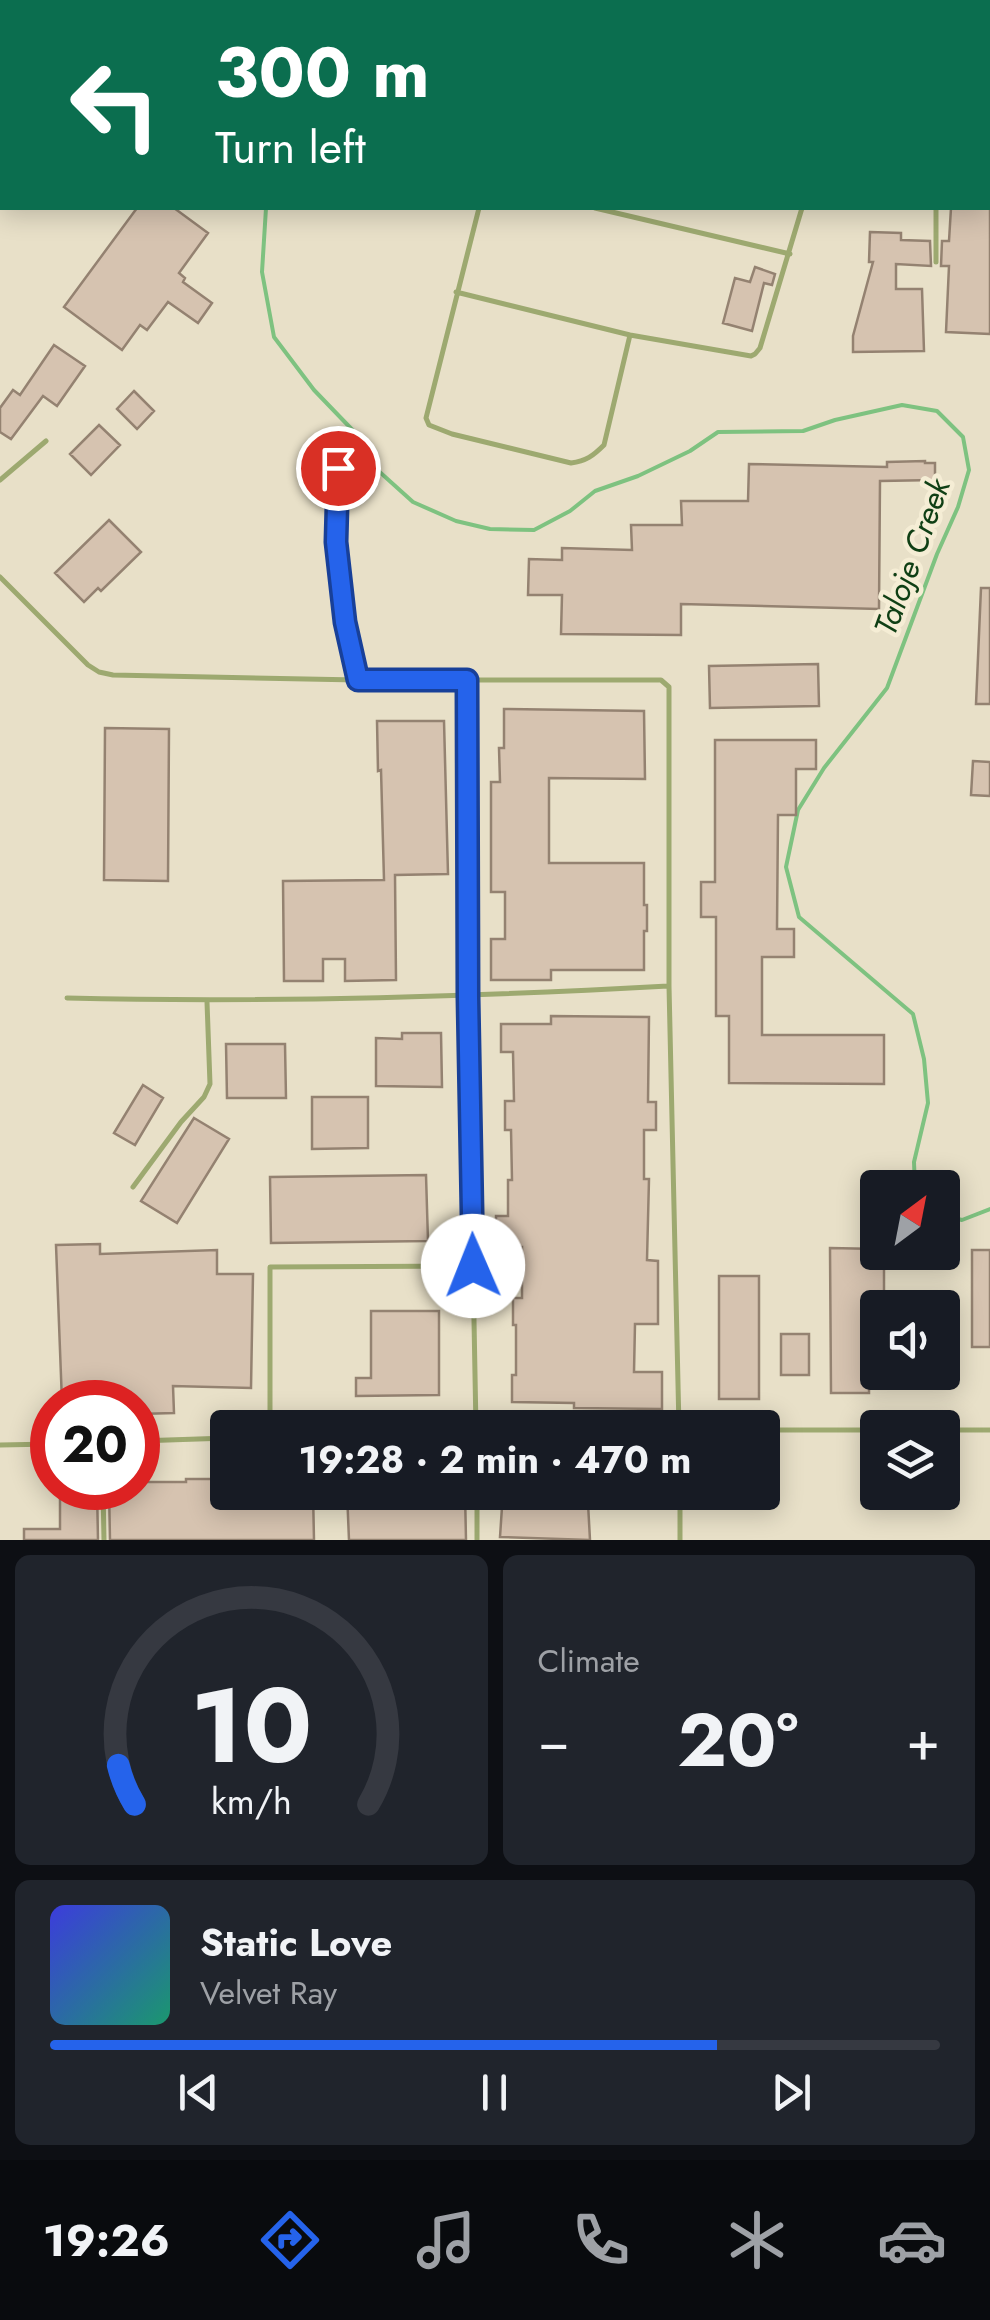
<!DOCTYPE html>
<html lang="en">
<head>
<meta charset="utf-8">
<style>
  body { margin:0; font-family:Jost,sans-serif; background:#20242c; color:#f1f3f6; height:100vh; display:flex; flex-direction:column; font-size:38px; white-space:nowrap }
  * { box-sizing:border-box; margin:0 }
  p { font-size:32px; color:#9ea1a6 }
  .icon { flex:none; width:55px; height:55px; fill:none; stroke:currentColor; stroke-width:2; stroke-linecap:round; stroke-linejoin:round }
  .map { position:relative; height:1540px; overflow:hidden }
  .panel { display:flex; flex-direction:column; gap:15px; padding:15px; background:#0d0f14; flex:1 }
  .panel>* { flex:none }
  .banner { position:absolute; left:0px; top:0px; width:990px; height:210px; box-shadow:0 5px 25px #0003; background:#0b6e4f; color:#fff; overflow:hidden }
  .needle { width:65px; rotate:32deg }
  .buttons { position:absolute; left:860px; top:1170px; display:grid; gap:20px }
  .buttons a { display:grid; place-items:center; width:100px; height:100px; border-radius:10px; background:#171b24; box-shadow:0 5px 25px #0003; font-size:50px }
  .speed { position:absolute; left:30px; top:1380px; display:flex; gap:20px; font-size:50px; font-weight:700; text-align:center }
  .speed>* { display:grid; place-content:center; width:130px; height:130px; border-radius:50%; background:#171b24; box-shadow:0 5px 25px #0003; line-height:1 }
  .speed .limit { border:15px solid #d22; background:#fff; color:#111 }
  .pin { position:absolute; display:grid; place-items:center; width:85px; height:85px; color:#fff; margin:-42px; border:5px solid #fff; border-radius:50%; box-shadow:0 2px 10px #0007 }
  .me { position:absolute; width:110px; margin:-55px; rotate:359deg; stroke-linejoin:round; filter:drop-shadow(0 0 8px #0008) }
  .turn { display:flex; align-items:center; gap:35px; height:210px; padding:0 50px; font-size:45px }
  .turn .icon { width:130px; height:130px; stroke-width:2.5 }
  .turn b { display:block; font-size:70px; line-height:85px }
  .big { font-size:75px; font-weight:700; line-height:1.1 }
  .panel .tile { flex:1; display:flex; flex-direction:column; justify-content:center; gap:15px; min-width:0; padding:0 35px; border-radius:15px; background:#20242c }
  .panel .dial { align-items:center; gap:0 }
  .dial svg { height:260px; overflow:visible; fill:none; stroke:#363941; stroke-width:7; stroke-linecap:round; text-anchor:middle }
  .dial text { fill:#f1f3f6; stroke:none }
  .song { display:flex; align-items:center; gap:30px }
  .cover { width:120px; height:120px; border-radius:15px; background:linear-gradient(135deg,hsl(240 70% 55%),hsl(160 70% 35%)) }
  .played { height:10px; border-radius:5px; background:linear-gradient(90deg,#2563eb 75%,#363941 75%) }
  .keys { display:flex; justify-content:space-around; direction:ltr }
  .heat { display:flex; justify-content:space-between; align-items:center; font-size:55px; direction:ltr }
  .panel .tiles { flex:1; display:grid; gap:15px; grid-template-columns:1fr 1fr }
  .tile:last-child { grid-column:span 2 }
  .trip { position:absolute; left:210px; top:1410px; width:570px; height:100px; border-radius:10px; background:#171b24; box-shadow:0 5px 25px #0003; font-weight:700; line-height:100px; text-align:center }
  .dock { display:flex; height:160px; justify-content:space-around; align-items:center; background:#090b0e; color:#9ea1a6 }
  .dock .icon { width:70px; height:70px }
  .dock .on { color:#2563eb }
  .dock b { font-size:45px; color:#f1f3f6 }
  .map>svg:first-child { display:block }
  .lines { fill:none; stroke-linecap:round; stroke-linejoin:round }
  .stream { stroke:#7ec280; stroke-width:4 }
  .building { fill:#d6c3b0; stroke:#948271; stroke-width:2.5 }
  .lane { stroke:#9da970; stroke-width:5 }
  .route-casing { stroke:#184099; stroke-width:25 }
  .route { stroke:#2563eb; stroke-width:18 }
  .labels { text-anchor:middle; stroke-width:9; stroke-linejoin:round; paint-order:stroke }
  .water-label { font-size:32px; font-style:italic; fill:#0f3f14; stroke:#f5edd5 }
</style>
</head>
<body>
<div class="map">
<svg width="990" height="1540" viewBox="0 0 990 1540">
  <rect width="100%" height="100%" fill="#e8e0c8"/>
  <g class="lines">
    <path class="stream" d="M108,0L113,2
      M266,208L262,272L274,337L314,390L366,444L373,466L413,502L456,521L490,529L534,530L570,511L595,491L638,476L690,451L718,432L803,431L835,420L902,405L937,411L963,437L969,470L958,507L937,554L887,688L824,768L798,810L786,867L799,917L913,1014L924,1059L928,1103L914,1162L915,1188
      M942,1215L962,1220L990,1209"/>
  </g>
  <path class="building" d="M137,208H174L208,233L179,273L185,278L183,282L212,303L198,323L168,302L147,330L140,325L122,350L64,307Z
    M951,208H990V334L946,332L949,266H941L942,241H949Z
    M870,232L901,233V240L930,241L931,266L896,264V289H922L924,351L853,352V336L873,262H869Z
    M755,267L775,274L772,285L764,283L752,331L723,323L735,278L750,282Z
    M54,345L85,366L57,406L43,396L11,439L0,432V408L13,390L20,395Z
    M134,391L154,411L137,429L117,409Z
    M99,425L120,445L91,475L70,454Z
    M925,461V463H935V480L880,481L879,609L681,604V635L561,634L562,595H528L529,559L562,560V548L632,550L631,525H682L681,501H748L749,464L887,467V462Z
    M109,520L141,552L101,591L98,588L84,602L55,573Z
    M981,588H990V704H976Z
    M818,664L819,706L710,708L709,666Z
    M504,709L644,711L645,779L549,778V863H644V905H647V931H644V970H551V980H491V939H505V892H491V782H500L499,748H504Z
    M377,721H444L448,874L395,875L396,980L345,981V959H323V981H284L283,881L384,880L381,770L378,771Z
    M105,728L169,729L168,881L104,880Z
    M715,740H816V769H796V815H778L777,929H794V957H762V1035H884V1084L729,1083V1016H716V917H701V882H715Z
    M973,761L990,762V796L971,795Z
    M551,1016L649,1017L648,1102H656V1130H644V1179H649L647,1260L658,1261V1324H635L634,1372H662V1409L574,1408V1403L512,1402V1375H516V1325H513V1298H522V1247H496V1216H508V1180H512L511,1130H505V1101H514L513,1052H501V1024H551Z
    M402,1033H441L442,1087L376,1086V1038L402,1039Z
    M226,1044H285L286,1098H227Z
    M143,1085L163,1098L135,1145L114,1133Z
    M312,1097H368V1148L312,1149Z
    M194,1118L229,1139L177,1223L141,1201Z
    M426,1175L428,1241L271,1243L270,1177Z
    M100,1244V1254L217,1250V1274H253L251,1388L173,1386L174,1413L138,1414V1402H62L56,1245Z
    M830,1248L878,1249V1252H884V1302L869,1301V1393H831Z
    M972,1250H990V1347H972Z
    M719,1276H759V1399H719Z
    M371,1311H439V1395L356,1396V1378H371Z
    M781,1334H809V1375H781Z
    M186,1479H228V1492H313L314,1540H110L109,1488H138V1482H186Z
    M60,1488H97L98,1540H24V1529H60Z
    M347,1492H465L466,1540H349Z
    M503,1492H635V1502L588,1503L590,1540L500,1537Z"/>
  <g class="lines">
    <path class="lane" d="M206,2L208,0
      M857,2L858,0
      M944,2V0
      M479,208L426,418L429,425L452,434L571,463C586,461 593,456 604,445L630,335
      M595,208L790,254
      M936,262V208
      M456,292L630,335L751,356L755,354L760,348L802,208
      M338,468L336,543L345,622L358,680
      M0,480L46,441
      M0,577L88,665L99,672L113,675L358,680H661L669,687V986L679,1428
      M467,680L468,997L476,1428
      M67,998C268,1003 468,997 668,986
      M133,1187L181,1122L204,1097L210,1084L207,1002
      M270,1428V1267L472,1266
      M762,1430H878
      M942,1430H990
      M138,1441L228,1438
      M0,1445L52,1444
      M103,1488L104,1540
      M477,1492V1540
      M680,1492V1540"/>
  </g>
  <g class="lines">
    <g class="route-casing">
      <path id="route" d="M338,468L336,542L345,622L358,680H467L468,997L473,1266"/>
    </g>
    <use href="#route" class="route"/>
  </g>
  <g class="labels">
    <g class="water-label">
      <text transform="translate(912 557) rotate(-70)" y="11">Taloje Creek</text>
    </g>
  </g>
</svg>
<div class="buttons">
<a><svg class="needle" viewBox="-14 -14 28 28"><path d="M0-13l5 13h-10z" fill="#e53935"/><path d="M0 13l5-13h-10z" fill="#9ea1a6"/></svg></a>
<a><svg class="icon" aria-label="sound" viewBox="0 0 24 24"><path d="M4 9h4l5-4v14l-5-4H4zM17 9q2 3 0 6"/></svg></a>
<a><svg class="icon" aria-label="layers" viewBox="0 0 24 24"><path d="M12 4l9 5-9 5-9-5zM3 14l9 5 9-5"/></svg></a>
</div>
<div class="speed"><div class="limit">20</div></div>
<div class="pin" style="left:338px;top:468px;background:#d93025"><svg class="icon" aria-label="arrive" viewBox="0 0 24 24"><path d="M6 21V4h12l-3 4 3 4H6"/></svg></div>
<svg class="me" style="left:473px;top:1266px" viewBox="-20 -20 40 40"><circle r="19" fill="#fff"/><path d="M0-13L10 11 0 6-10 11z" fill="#2563eb"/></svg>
<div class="trip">19:28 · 2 min · 470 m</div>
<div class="banner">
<div class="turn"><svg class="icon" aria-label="left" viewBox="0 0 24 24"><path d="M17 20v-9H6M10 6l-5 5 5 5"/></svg><div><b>300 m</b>Turn left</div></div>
</div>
</div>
<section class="panel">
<div class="tiles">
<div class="tile dial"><svg viewBox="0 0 100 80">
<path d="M14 69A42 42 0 1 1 86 69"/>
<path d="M14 69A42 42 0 0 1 9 57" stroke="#2563eb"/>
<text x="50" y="56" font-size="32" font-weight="700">10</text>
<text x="50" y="72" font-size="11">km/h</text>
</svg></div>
<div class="tile"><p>Climate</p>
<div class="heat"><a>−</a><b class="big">20°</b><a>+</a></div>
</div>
<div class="tile">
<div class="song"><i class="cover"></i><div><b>Static Love</b><p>Velvet Ray</p></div></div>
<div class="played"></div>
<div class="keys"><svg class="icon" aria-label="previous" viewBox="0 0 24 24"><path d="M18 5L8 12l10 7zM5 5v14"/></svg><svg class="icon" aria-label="pause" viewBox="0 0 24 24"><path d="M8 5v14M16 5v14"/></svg><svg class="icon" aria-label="next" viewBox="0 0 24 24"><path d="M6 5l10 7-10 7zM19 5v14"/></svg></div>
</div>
</div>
</section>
<nav class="dock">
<b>19:26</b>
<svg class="icon on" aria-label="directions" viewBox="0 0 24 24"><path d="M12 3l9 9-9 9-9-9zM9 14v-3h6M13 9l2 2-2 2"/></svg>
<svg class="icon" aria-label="music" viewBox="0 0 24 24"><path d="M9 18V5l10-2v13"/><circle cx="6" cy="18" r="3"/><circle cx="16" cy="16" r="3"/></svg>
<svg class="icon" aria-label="phone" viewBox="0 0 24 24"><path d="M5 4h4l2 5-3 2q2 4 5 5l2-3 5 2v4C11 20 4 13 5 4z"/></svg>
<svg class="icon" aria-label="climate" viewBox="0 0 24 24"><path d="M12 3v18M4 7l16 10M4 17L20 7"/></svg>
<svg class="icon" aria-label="car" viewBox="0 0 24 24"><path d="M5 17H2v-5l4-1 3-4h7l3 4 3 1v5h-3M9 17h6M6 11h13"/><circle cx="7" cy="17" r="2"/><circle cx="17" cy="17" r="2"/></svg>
</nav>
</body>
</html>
